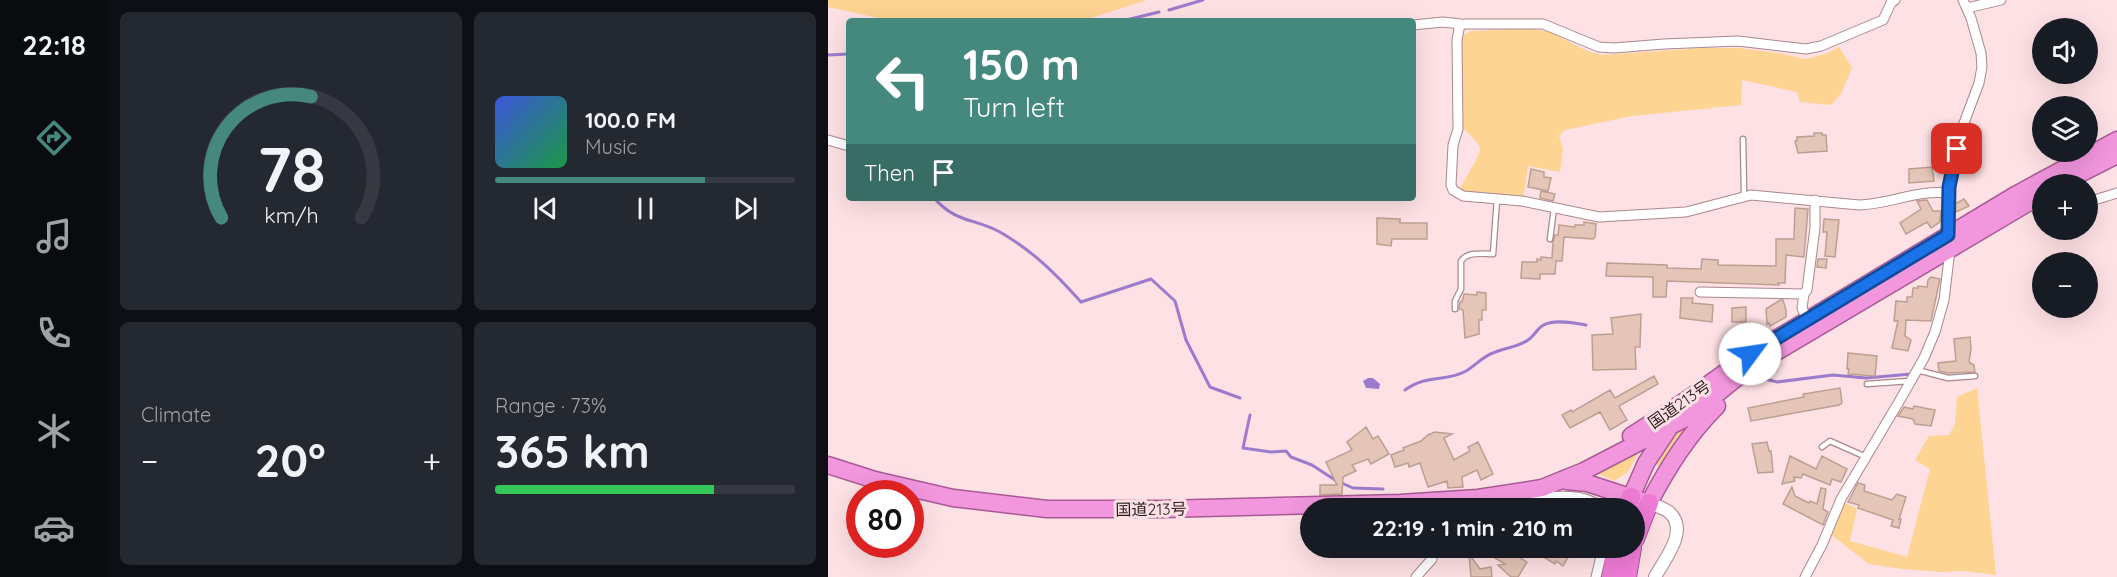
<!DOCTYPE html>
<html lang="en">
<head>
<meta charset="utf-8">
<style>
  body { margin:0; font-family:Quicksand,"Noto Sans JP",sans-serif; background:#242831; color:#f1f3f6; height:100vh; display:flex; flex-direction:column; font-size:22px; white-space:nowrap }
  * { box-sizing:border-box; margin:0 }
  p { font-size:20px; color:#9ea1a6 }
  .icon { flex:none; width:33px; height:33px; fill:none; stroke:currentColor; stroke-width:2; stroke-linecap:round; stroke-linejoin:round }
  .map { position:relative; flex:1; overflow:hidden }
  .panel { display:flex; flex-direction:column; gap:12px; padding:12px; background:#0d0f14; width:720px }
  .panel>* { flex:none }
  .guide { position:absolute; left:18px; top:18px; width:570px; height:183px; border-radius:6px; box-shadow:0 6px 24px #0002; background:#45897e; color:#fff; overflow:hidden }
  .fabs { position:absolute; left:1204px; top:18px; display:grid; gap:12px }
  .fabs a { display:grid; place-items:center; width:66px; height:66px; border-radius:50%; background:#171b24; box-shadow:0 6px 24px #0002; font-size:30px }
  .speed { position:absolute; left:18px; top:480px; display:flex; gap:12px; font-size:30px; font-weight:700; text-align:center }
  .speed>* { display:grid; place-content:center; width:78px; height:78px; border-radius:50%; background:#171b24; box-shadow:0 6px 24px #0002; line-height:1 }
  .speed .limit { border:9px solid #d22; background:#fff; color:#111 }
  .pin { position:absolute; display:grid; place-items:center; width:51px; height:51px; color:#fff; margin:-26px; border-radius:12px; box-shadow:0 3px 9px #0006 }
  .me { position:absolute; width:66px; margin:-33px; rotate:59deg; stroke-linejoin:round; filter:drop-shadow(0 0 4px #0008) }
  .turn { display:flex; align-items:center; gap:21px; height:126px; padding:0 18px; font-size:27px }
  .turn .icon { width:78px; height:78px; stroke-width:2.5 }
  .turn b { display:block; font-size:42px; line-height:51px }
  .then { display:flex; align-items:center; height:57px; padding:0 18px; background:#0003; gap:12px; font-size:22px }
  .big { font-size:45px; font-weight:700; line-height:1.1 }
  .panel .widget { flex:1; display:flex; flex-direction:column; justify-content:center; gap:9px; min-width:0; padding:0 21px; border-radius:9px; background:#242831 }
  .panel .dial { align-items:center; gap:0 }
  .dial svg { height:156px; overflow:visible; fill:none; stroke:#363941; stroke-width:7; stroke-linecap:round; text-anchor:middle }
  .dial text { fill:#f1f3f6; stroke:none }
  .song { display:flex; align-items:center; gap:18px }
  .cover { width:72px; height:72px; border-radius:9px; background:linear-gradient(135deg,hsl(230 70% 55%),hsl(140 70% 35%)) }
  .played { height:6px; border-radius:3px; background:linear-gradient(90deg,#45897e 70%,#363941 70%) }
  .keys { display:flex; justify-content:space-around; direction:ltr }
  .heat { display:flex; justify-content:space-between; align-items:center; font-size:33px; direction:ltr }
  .charge { height:9px; border-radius:4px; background:linear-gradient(90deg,#34c759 73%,#363941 0) }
  .panel .tiles { flex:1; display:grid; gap:12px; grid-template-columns:repeat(2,1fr) }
  .trip { position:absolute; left:472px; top:498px; width:345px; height:60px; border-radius:30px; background:#171b24; box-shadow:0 6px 24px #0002; font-weight:700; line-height:60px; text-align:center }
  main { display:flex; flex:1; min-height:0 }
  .tabs { display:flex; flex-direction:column; width:108px; justify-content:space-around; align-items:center; background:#090b0e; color:#9ea1a6 }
  .tabs .icon { width:42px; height:42px }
  .tabs .selected { color:#45897e }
  .tabs b { font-size:27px; color:#f1f3f6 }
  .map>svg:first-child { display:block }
  .green { fill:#fdd492 }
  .water { fill:#9c7bcd }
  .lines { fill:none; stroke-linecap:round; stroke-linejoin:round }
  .stream { stroke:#9c7bcd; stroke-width:3 }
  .building { fill:#e4c5b7; stroke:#bd9f92; stroke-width:1.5 }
  .service-casing { stroke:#a9888c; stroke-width:7 }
  .minor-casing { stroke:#a9888c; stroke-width:11 }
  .tertiary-casing { stroke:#a9888c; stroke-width:14 }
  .trunk-casing { stroke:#a95995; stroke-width:19 }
  .motorway-casing { stroke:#a95995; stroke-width:20 }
  .service { stroke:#fff; stroke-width:4.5 }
  .minor { stroke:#fff; stroke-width:9 }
  .tertiary { stroke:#fff; stroke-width:12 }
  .trunk { stroke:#f296de; stroke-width:16 }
  .motorway { stroke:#ef7bd6; stroke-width:18 }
  .route-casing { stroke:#114b97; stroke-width:15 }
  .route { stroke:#1a73e8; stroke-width:10 }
  .labels { text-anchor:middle; stroke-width:6; stroke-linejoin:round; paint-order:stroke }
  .street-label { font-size:16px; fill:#271b1c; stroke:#fee1e4 }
</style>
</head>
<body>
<main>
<nav class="tabs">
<b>22:18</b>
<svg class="icon selected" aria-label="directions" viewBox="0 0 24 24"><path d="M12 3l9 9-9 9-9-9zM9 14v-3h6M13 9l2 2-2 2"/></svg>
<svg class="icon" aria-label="music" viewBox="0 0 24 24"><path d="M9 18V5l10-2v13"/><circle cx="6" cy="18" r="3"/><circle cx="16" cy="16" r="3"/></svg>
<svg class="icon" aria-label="phone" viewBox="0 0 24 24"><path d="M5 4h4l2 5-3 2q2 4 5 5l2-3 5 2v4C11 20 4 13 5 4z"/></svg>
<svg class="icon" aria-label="climate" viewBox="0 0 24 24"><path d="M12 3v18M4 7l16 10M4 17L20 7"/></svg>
<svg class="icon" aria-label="car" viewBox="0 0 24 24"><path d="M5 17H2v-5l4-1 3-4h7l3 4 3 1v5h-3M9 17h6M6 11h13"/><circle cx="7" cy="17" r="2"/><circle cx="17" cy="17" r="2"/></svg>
</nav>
<section class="panel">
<div class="tiles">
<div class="widget dial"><svg viewBox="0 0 100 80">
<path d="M14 69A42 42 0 1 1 86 69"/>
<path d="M14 69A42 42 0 0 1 60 7" stroke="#45897e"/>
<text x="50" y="56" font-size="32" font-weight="700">78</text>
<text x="50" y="72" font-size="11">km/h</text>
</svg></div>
<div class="widget">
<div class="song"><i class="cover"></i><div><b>100.0 FM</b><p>Music</p></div></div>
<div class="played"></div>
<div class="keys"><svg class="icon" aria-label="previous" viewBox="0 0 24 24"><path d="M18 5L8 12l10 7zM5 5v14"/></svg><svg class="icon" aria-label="pause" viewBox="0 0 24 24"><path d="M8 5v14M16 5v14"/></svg><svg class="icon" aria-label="next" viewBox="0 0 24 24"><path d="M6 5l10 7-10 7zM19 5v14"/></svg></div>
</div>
<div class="widget"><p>Climate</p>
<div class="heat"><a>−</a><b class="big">20°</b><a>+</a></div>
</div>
<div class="widget"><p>Range · 73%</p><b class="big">365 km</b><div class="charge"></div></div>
</div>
</section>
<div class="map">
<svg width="1289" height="577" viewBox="0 0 1289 577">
  <rect width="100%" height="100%" fill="#fee1e4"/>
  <path class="green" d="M0,0H319L253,21L60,20L0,7Z
    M643,31C664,31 706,26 724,33C742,41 755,52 775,55L874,48H911L955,54L977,59L997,54L1011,47L1024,68L1013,94L1003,105L972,102L969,92L914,80L913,105L804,116L737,130L731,136L735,149L732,172L700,166L695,199L631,192C634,182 654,154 652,148C649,140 638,131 632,125V37Z
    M1149,388L1168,575L1136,571L1114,572L1074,569L1041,564L1002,534L1015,502L1029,509L1022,541L1079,557L1102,469L1087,460L1101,436L1121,435L1127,424L1129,397Z
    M863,422L833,467L825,463L848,429Z
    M811,451L800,472L786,481L771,474L770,471Z"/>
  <path class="water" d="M545,378L552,384L551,389L538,388L535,381L540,378Z"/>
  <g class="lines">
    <path class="stream" d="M341,10L375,0
      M294,21L331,12
      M0,55L21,54
      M106,198C128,223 146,218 172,232C206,252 227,273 253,302L323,279L347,301L358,340L382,387L412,398
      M937,379L949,382L1005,375L1038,378L1083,374
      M577,390C599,374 619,382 638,371C648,365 654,357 665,353C676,348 690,347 700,340C708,335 710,325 721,323C732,320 746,323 758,325
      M422,415L415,448L443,452L458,451L463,457L484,465L507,480L525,488L555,489"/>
  </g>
  <path class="building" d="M986,133H994V135H998L999,151L970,153L967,141H969V137L986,136Z
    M1104,167L1106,181L1081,183V169Z
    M703,169L716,172V177L723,178L720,191L700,187Z
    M713,191L727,194L725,201L712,198Z
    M1136,199L1141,206L1128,212L1127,204Z
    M1099,200L1105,211H1113L1112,222L1103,228L1099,222L1078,234L1072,223L1093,209L1089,201Z
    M967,208L980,209L976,257L958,255L957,283H950L951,285L839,281L838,297H825V277L778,276L779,263L839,265V268L873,269L874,259L890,260V265L948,266V239H966Z
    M549,218L572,219V223H599V239H564L563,246L549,244Z
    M996,219L1011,220L1007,257L997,256L999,232H995Z
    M756,222L768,224L767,237L765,239L736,237L734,261H728L727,274H712V279L693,278L694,262H709V259L713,260V257L724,258L725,242L727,235H730L731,225L747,227V225H756Z
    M990,259H999L998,268L989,267Z
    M1103,277L1112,279L1103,321L1078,320L1077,336L1083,340L1080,351L1064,348L1070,321H1066L1068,301L1079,302V297H1084L1085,288H1090V286L1099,287L1100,280Z
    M649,292L658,293V310H654V320H651V334L637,338L635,310L631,309L632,302H634L636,294L649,295Z
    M853,298H865L864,303L885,305L884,322L852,318Z
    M952,300H955L958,310V317L942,326L941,323L939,324L938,309Z
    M918,307V322H904V308Z
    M813,314L812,347H807L808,369L765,370L764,335L785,334L783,318Z
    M1142,337L1143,349L1141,362L1146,365L1147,372L1120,373L1111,371L1110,363L1128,361L1126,339Z
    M1020,353L1049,356L1047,376L1020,374L1021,369H1019Z
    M826,376L830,384L791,406L799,420L782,430L772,412L742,428L734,415L743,410L744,412L782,390L787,398Z
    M1012,388L1014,403L1011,405L923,421L920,408L976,397L975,394Z
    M1086,406L1107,410L1103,426L1087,424L1085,419L1070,416L1076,407L1085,409Z
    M538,427L545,439L550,436L561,454L543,464L540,459L524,465L528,471L515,477L514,494L492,495V485H509L498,462L524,450L519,442Z
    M607,432L624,434L616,438L626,460L642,451L640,447L650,442L665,474L653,480L649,470L634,477L635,487L620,488L619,481L600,487L592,463L581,467L580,463L567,467L563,455L576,450L575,448L593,441L600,435Z
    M939,442L941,451H943L945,472L930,473L924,444Z
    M962,456L988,469L994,456L1019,469L1013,482L1004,479L1002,485L975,474L973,478L966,477L967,481L954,484Z
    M1030,483L1037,485L1036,491L1064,500L1069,494L1078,497L1071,519H1073L1071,528L1063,526L1065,520L1030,508L1031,505L1020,502Z
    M964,487L967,496L981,503L982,501L989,504L993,488L998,489L995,509L1000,512L995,525L955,504Z
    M667,548L677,552L678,550L699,562L690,577H683L670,565L677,564L662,555Z
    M716,548H736L743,552L735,566L728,561L727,564L712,555Z
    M641,554L652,569L663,567L664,577H643Z"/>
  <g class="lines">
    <g class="service-casing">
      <path id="service" d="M915,139L916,193L918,196
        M722,239L726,208
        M627,309V301L633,289V261C640,251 654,254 665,254L669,199
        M1089,370L1120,378L1147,376
        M1039,384L1081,381
        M994,447L1002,441L1038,457"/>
    </g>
    <g class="minor-casing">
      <path id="minor" d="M1139,8L1173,0
        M632,24L629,40L630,129L625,145L623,185L625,190L635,196L694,201L771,217L858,212L923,195L1031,205C1063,204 1086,190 1120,193
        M585,25L615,22L632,24H715L771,47L786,48L836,44L910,41L978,49L993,46L1055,20L1063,3L1067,0
        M0,140L21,146
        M1204,201L1213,218L1215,217
        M1260,202L1289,193
        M872,292L976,294L974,308L979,320
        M976,294L979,290L987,228V200
        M650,498L662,507C691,502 751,485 773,508
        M588,577L604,559L605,548
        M768,577L775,548
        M977,577L994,545L1013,499L1072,400L1096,358L1107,332L1116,300L1122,250L1119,221L1124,167L1133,131L1151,83L1154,67L1153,53L1143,18L1135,0"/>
    </g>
    <g class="tertiary-casing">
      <path id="tertiary" d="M821,503C828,506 837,508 842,513C861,531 836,560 827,577"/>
    </g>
    <g class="trunk-casing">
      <path id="trunk" d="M1232,184L1289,155
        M803,436L857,401L923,354L1189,194L1289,140
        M0,465L47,480L125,498L219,509H335L572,503L650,498L714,488L756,471L860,417L906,380L933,361L1215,194
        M738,481L759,483L821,503C840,467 860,435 889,406
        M803,497L818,463L840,430"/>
    </g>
    <g class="motorway-casing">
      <path id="motorway" d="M799,508L803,497
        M807,539L821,503
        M783,577L788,548
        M799,577L804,548"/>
    </g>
    <use href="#service" class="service"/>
    <use href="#minor" class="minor"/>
    <use href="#tertiary" class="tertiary"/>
    <use href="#trunk" class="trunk"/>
    <use href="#motorway" class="motorway"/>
  </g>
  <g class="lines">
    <g class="route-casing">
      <path id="route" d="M922,354L1120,235L1121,187L1129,149"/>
    </g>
    <use href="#route" class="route"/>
  </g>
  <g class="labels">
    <g class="street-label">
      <text transform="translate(851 404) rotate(-35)" y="6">国道213号</text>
      <text transform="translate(323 509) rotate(-1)" y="6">国道213号</text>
    </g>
  </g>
</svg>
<div class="fabs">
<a><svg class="icon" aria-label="sound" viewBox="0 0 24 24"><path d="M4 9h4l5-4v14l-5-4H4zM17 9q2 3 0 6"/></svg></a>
<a><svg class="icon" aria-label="layers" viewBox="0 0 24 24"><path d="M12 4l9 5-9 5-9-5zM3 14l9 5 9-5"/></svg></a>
<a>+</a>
<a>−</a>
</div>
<div class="speed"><div class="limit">80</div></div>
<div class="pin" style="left:1129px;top:149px;background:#d93025"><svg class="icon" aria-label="arrive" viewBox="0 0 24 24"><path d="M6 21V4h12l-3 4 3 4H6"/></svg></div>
<svg class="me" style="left:922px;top:354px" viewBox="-20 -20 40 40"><circle r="19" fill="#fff"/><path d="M0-13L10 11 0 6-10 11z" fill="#1a73e8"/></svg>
<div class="trip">22:19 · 1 min · 210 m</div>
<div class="guide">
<div class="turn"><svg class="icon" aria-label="left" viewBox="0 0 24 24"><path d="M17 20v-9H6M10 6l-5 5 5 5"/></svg><div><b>150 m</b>Turn left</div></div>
<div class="then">Then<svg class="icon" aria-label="arrive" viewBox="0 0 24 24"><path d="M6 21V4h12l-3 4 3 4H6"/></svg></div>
</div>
</div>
</main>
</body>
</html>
